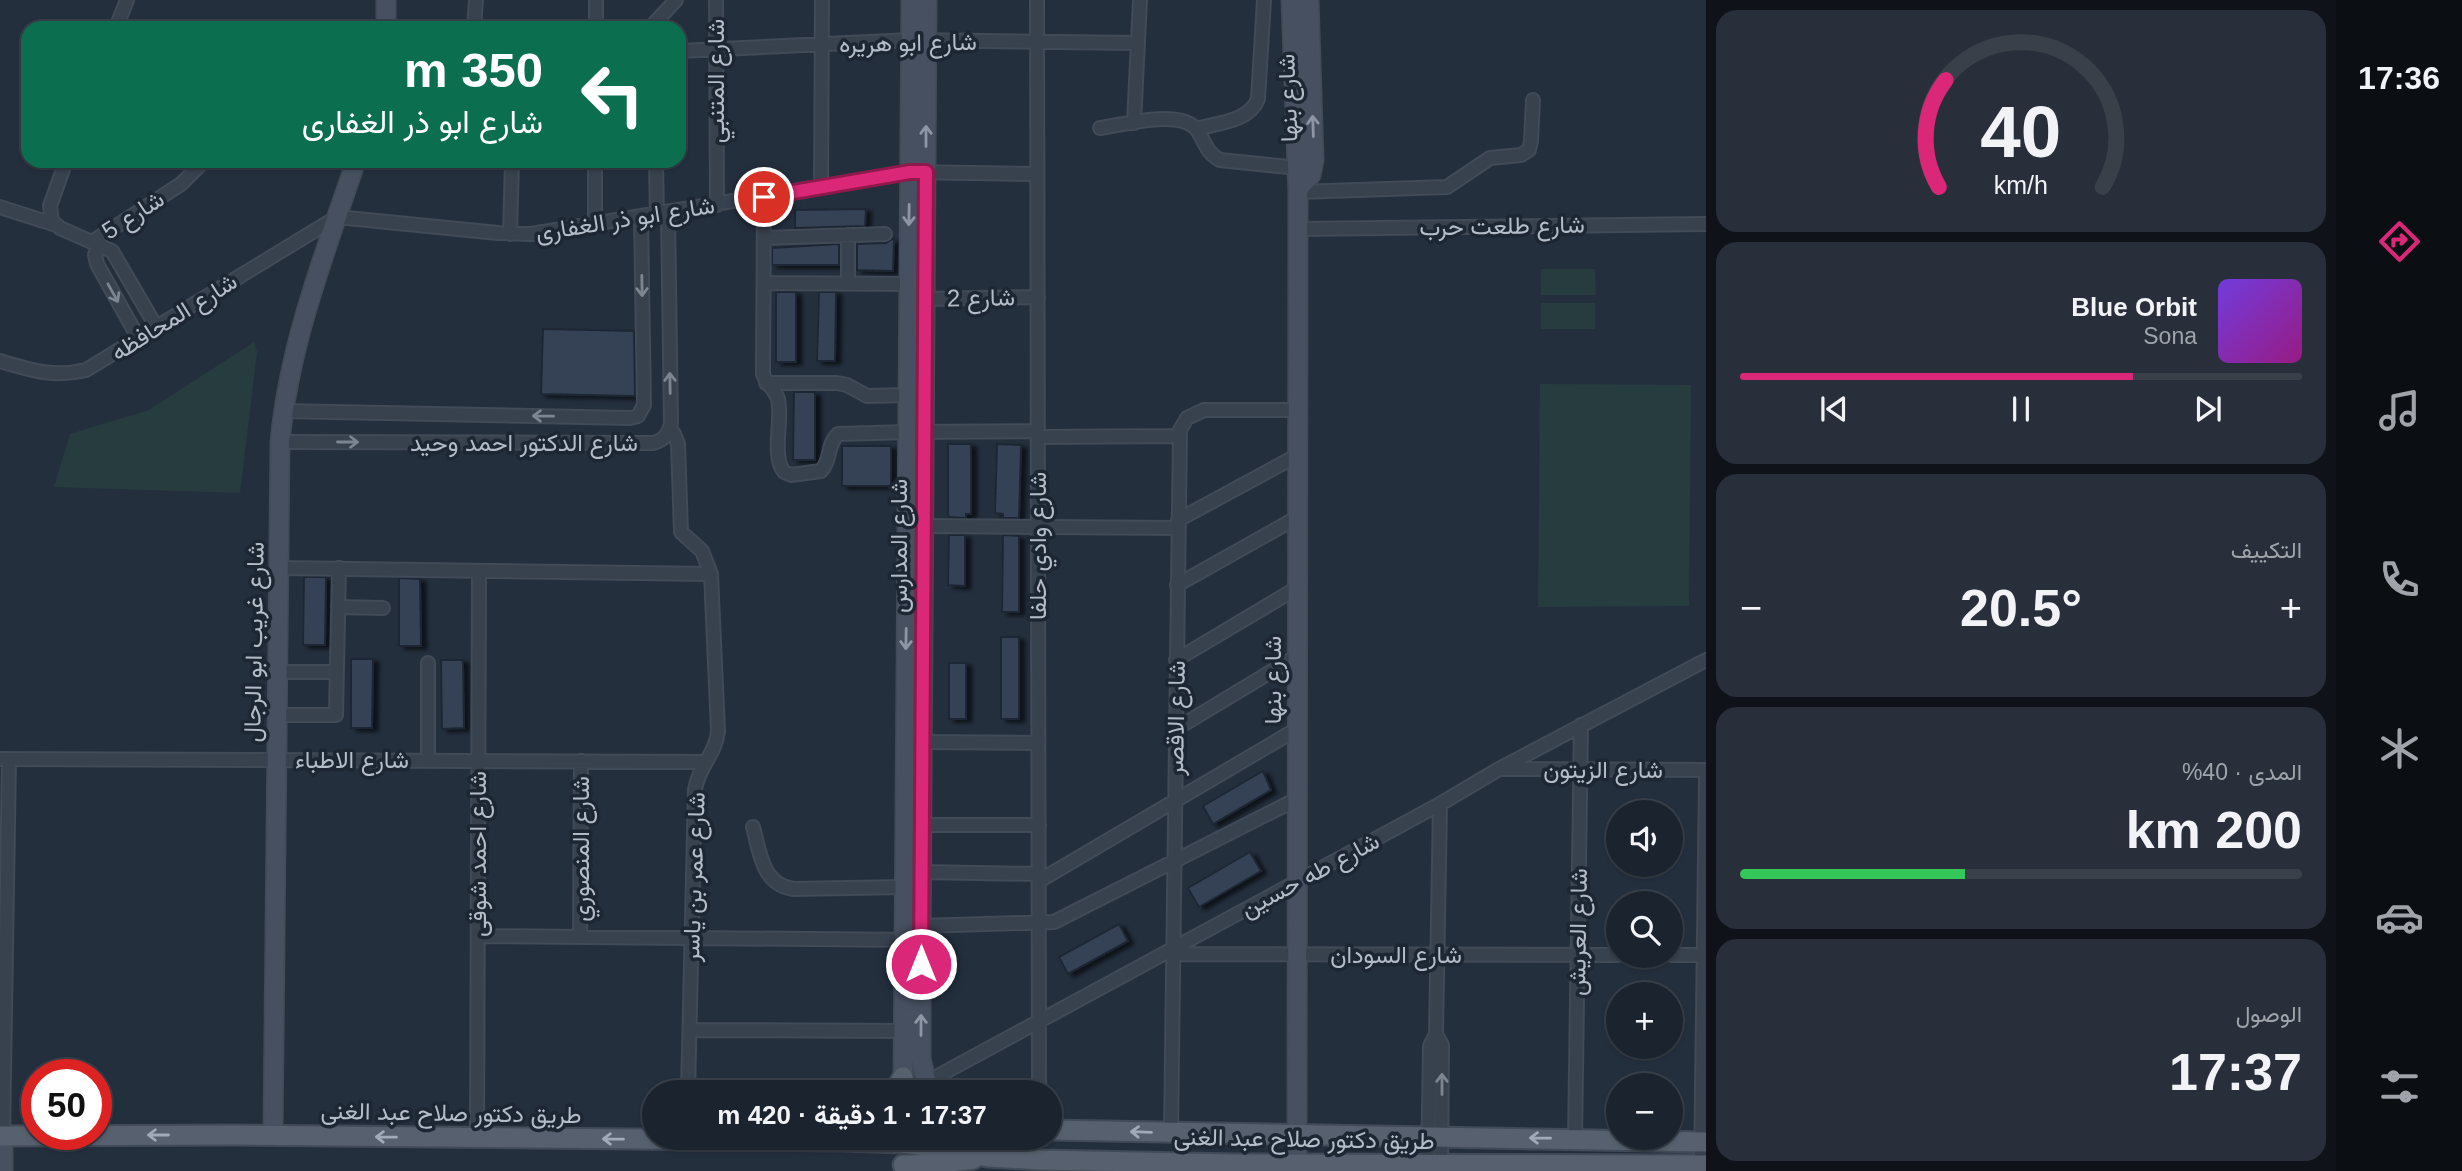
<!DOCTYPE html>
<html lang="ar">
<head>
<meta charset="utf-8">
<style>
  body { margin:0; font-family:Arial,Vazirmatn,sans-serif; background:#282f3a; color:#f1f3f6; direction:rtl; height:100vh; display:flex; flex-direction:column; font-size:26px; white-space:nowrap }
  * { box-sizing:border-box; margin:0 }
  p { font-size:23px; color:#a0a4aa }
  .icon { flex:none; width:38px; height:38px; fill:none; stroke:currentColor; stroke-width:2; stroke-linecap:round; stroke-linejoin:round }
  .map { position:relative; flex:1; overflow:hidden; direction:ltr }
  .details { display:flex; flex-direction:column; gap:10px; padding:10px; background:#0f1319; width:630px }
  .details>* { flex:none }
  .banner { position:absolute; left:21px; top:21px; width:665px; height:147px; border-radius:21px; box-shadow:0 2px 5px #0004,0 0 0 2px #39404a; direction:rtl; background:#0b6e4f; color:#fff; overflow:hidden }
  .tools { position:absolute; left:1606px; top:800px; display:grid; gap:14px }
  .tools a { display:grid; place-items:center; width:77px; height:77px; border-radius:50%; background:#1b232e; box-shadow:0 2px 5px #0004,0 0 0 2px #39404a; font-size:35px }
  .speed { position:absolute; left:21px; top:1059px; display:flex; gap:14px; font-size:35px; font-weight:700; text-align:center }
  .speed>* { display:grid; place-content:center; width:91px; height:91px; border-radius:50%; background:#1b232e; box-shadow:0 2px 5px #0004,0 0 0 2px #39404a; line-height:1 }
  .speed .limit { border:10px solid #d22; background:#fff; color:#111 }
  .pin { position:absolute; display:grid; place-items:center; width:60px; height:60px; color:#fff; margin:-30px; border:4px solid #fff; border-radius:50%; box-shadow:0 2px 7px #0007 }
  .me { position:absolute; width:77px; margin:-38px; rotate:0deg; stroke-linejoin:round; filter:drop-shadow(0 0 5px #0008) }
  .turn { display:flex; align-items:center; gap:24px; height:147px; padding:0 28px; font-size:32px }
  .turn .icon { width:91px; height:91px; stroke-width:2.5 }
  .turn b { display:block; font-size:49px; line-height:60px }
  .big { font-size:52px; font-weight:700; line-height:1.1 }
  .details .tile { flex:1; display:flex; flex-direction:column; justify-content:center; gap:10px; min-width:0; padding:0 24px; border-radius:21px; background:#282f3a }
  .details .dial { align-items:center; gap:0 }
  .dial svg { height:182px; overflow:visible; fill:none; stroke:#39404a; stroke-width:7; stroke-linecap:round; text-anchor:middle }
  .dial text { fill:#f1f3f6; stroke:none }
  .song { display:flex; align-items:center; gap:21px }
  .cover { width:84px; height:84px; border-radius:10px; background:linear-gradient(135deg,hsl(260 70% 55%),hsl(310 70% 35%)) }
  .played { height:7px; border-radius:4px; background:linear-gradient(90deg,#db2777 70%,#39404a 70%) }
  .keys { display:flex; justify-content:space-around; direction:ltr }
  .heat { display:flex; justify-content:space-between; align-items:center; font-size:38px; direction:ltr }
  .charge { height:10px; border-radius:5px; background:linear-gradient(90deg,#34c759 40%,#39404a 0) }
  .trip { position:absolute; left:642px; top:1080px; width:420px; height:70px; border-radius:35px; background:#1b232e; box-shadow:0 2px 5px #0004,0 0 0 2px #39404a; font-weight:700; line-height:70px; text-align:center; direction:rtl }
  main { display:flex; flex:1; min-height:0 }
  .menu { display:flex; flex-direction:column; width:126px; justify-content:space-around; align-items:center; background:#0b0e12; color:#a0a4aa }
  .menu .icon { width:49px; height:49px }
  .menu .on { color:#db2777 }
  .menu b { font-size:32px; color:#f1f3f6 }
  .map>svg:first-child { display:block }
  .green { fill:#263c3f }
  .building { fill:#364354; stroke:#1f2835; stroke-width:2; filter:url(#shadow) }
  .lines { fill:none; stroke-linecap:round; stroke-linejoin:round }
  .street-casing { stroke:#414a57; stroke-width:16 }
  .secondary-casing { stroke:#414a57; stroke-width:21 }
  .primary-casing { stroke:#414a57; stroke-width:23 }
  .street { stroke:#38414e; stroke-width:12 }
  .secondary { stroke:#465061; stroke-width:18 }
  .primary { stroke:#56606e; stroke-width:19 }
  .oneway { stroke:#8e96a5 }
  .oneway2 { stroke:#7c8592 }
  .oneway3 { stroke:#a1aab7 }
  .route-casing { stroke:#8e194d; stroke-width:18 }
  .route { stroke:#db2777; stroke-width:12 }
  .labels { text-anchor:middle; stroke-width:7; stroke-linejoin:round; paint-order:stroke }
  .street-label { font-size:24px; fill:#b4bcc9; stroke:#1d2633 }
</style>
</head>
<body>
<main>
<nav class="menu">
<b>17:36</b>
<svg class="icon on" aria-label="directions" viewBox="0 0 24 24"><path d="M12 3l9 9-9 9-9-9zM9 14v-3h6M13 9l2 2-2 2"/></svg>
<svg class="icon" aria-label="music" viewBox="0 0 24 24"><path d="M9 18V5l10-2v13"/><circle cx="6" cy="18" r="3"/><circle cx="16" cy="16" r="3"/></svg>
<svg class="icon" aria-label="phone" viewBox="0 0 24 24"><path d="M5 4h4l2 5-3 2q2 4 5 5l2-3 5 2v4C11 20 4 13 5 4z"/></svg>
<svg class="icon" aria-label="climate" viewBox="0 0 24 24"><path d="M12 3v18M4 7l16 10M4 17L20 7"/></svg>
<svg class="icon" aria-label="car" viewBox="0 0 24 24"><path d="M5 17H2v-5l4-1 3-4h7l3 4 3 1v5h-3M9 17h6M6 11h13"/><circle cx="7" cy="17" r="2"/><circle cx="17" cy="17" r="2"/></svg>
<svg class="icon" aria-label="filters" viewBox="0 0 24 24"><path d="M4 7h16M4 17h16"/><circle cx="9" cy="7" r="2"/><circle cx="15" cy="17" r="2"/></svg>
</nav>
<section class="details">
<div class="tile dial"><svg viewBox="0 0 100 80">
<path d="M14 69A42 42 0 1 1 86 69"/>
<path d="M14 69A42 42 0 0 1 17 22" stroke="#db2777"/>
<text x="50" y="56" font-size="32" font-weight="700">40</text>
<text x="50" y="72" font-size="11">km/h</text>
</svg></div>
<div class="tile">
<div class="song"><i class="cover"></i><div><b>Blue Orbit</b><p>Sona</p></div></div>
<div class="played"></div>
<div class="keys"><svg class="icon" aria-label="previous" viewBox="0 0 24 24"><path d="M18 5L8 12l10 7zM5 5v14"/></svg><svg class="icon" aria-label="pause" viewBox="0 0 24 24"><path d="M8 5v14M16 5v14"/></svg><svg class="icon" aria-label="next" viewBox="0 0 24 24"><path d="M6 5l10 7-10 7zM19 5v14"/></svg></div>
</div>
<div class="tile"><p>التكييف</p>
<div class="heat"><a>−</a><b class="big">20.5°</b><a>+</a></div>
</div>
<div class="tile"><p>المدى · 40%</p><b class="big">200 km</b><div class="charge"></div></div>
<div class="tile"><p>الوصول</p><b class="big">17:37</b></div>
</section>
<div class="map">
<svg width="1706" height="1171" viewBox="0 0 1706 1171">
  <defs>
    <filter id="shadow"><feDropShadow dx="5.5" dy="3" stdDeviation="2" flood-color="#0009"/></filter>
  </defs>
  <rect width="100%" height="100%" fill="#242f3e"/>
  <path class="green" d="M1541,269H1595L1596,295H1541Z
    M1541,303H1595V329H1541Z
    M254,342L257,352L240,493L54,487L70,434L149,410Z
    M1540,384L1691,385L1689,606L1538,607Z"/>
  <path class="building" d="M866,209L865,226L795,228V210Z
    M894,238L893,271L857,270V244L886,243Z
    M839,244V265H772V248Z
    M776,292H796V362H776Z
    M819,292H836L835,361H817Z
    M543,329L634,331L635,396L541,394Z
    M794,392H815V460H793Z
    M948,444H971V514H966V518L949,517L948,514Z
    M997,444L1021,445L1019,518H1003V514L995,513Z
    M842,446H891V486H842Z
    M949,535H965V586L948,585Z
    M1003,535L1019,536V612H1002Z
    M304,577H326L325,645H303Z
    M399,578L420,579L421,646H399Z
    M1001,637H1019V719H1001Z
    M351,659H373L372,728H351Z
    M441,660H463L464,728L442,729Z
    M949,663H966V719H949Z
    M1263,771L1271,790L1213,824L1203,806Z
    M1250,852L1261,871L1199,907L1188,888Z
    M1119,924L1128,941L1068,974L1059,957Z"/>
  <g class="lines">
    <g class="street-casing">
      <path id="street" d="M716,0L717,205
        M1037,0L1039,1092
        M116,28L127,0
        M474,28L476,0
        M596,28V0
        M650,28L676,0
        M679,51L911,40L1138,43
        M1134,123L1140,0
        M1100,128C1123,125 1181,108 1197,130C1205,141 1206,153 1220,160L1298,168
        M1196,129C1217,123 1249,122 1258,99L1264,0
        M66,161L50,206L52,221L60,228L112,251L157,328
        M656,161L657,215
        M821,187L822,0
        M1298,192L1447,187L1490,158L1521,155L1529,150L1531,141L1533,100
        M764,197L763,374C766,384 775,389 778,399C783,419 771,456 784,472L791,475L821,471C831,461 827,444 838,434L908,432L1038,431
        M0,207L56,225
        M595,225V161
        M1298,229L1706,224
        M510,234L512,161
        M764,238L885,234
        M92,242L181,184L204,161
        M98,245L95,255L97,264L139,339
        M764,283L909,284
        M848,283V235
        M925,299L1038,297
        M0,361C30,370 54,378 86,370L337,217L498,233L531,234L910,172L1037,174
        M766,383H837L847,385L867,396L908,395
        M283,411L630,418L638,416L644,405L641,217
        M670,430L674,434L678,444L681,532L702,551L711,574L718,731C716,754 699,765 695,790L688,1092
        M1038,437L1179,436
        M280,442L653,443C664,440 669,434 671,423L668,213
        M1178,520L1298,455
        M924,526L1178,528
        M279,568L711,574
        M1177,585L1298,517
        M338,607L383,608
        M1176,660L1297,588
        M278,672H337
        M277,715H336L339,568
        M1176,729L1297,656
        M922,742L1038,743
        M0,759L705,762
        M428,761V663
        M1503,769L1706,770
        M921,825H1039
        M753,827C760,853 762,884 793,889L903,887
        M921,872L1039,874
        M1039,881L1297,729
        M921,926L1054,922L1297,799
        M478,936L912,940
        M580,937L581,761
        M1173,954L1619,955
        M1671,955H1706
        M690,1030L903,1031
        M1436,1034L1442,1045L1441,1171
        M916,1092L925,1083L1440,804L1499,769L1706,660
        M1171,1133L1180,430L1187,418L1204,410H1298
        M3,1136L9,759
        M477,1137L479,571
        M1575,1139L1581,725
        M1428,1170L1430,1046L1436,1034L1440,804
        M1701,1171L1706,778"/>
    </g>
    <g class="secondary-casing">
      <path id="secondary" d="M386,0V28
        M927,0L921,940V1059L929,1092
        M1291,0L1298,192L1297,1164L1292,1171
        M1298,189L1311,175L1314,160L1309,0
        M903,1088L911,0
        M273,1135L280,442C289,344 325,253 356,161
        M957,1138L981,1154
        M3,1171V1136"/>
    </g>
    <g class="primary-casing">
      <path id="primary" d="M894,1092L903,1077
        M1050,1130L1706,1142
        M0,1136L234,1135L843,1141L902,1143L950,1149L988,1157L1042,1160L1235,1164L1706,1165
        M903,1165L938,1164L973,1159"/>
    </g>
    <use href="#street" class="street"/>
    <use href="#secondary" class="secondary"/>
    <use href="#primary" class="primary"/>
  </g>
  <defs><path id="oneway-shaft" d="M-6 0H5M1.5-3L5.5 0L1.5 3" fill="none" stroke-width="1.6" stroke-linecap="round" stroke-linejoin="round" transform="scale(1.75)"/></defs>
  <g class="oneway">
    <use href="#oneway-shaft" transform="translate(1313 126) rotate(-92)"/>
    <use href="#oneway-shaft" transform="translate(926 136) rotate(-90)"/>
    <use href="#oneway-shaft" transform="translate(909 215) rotate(91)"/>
    <use href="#oneway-shaft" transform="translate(906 639) rotate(91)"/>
    <use href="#oneway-shaft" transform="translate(921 1025) rotate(-90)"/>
  </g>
  <g class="oneway2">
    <use href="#oneway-shaft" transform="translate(642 286) rotate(89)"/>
    <use href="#oneway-shaft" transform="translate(113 293) rotate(61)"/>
    <use href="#oneway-shaft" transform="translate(670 383) rotate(-91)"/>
    <use href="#oneway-shaft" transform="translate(543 416) rotate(-179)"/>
    <use href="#oneway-shaft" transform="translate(348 442)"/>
    <use href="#oneway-shaft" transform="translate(1442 1084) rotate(-90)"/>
  </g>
  <g class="oneway3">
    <use href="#oneway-shaft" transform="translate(1141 1132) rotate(-178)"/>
    <use href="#oneway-shaft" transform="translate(158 1135) rotate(180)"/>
    <use href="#oneway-shaft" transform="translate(386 1137) rotate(-179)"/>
    <use href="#oneway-shaft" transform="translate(1540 1138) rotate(-179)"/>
    <use href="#oneway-shaft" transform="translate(613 1139) rotate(-179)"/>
  </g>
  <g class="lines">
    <g class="route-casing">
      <path id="route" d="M764,197L910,172H926L921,964"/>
    </g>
    <use href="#route" class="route"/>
  </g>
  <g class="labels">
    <g class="street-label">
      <text transform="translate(908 43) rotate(-1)" y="8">شارع ابو هريره</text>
      <text transform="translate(716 81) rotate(-90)" y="8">شارع المتنبي</text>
      <text transform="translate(1288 98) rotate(-92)" y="8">شارع بنها</text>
      <text transform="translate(133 215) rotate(-33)" y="8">شارع 5</text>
      <text transform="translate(625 219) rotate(-9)" y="8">شارع ابو ذر الغفارى</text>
      <text transform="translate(1502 226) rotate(-1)" y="8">شارع طلعت حرب</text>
      <text transform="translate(981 298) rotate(-1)" y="8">شارع 2</text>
      <text transform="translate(174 317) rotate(-32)" y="8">شارع المحافظه</text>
      <text x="524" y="451">شارع الدكتور احمد وحيد</text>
      <text transform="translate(899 546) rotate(-90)" y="8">شارع المدارس</text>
      <text transform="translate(1038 546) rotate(-90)" y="8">شارع وادي حلفا</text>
      <text transform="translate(254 642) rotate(-89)" y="8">شارع غريب ابو الرجال</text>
      <text transform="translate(1273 680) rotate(-90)" y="8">شارع بنها</text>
      <text transform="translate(1176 718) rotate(-89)" y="8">شارع الاقصر</text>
      <text x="352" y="768">شارع الاطباء</text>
      <text x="1603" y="778">شارع الزيتون</text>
      <text transform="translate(581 849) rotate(-90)" y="8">شارع المنصوري</text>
      <text transform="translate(478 854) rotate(-90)" y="8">شارع احمد شوقى</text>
      <text transform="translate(1310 875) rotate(-28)" y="8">شارع طه حسين</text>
      <text transform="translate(694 877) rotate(-88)" y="8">شارع عمر بن ياسر</text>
      <text transform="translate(1578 932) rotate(-89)" y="8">شارع العريش</text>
      <text x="1396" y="963">شارع السودان</text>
      <text transform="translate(451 1113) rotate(1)" y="8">طريق دكتور صلاح عبد الغنى</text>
      <text transform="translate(1304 1139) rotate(1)" y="8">طريق دكتور صلاح عبد الغنى</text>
    </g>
  </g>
</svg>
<div class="tools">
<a><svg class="icon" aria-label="sound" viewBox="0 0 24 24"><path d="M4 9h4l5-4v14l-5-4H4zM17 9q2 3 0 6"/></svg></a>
<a><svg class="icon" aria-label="search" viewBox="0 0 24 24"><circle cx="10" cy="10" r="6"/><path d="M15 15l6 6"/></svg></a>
<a>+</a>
<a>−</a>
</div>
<div class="speed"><div class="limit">50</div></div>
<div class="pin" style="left:764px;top:197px;background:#d93025"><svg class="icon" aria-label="arrive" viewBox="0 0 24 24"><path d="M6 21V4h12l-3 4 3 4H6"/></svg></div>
<svg class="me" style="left:921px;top:964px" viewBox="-20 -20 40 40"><circle r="17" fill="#db2777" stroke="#fff" stroke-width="3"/><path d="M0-11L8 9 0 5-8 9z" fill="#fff"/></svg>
<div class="trip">17:37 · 1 دقيقة · 420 m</div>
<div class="banner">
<div class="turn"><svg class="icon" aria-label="left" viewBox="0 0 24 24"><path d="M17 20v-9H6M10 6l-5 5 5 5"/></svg><div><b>350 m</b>شارع ابو ذر الغفارى</div></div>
</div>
</div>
</main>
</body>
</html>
